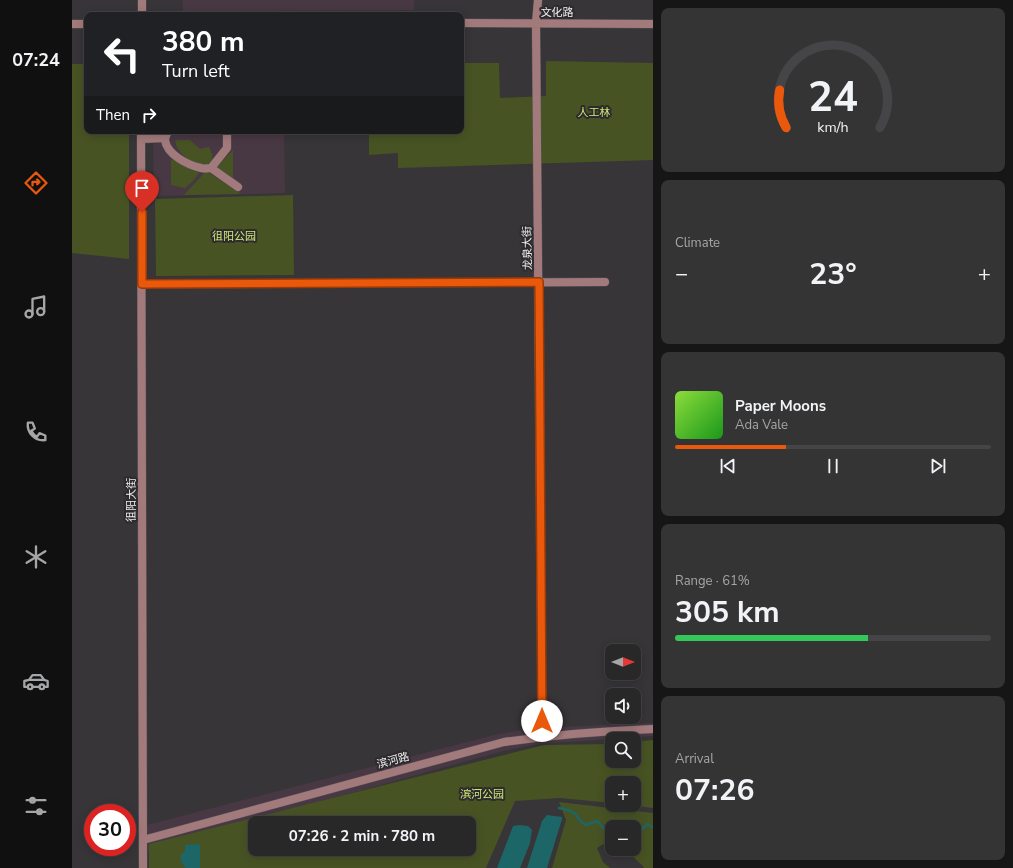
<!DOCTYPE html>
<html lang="en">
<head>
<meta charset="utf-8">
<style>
  body { margin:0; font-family:"Nunito Sans","Noto Sans SC",sans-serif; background:#353435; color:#f1f3f6; height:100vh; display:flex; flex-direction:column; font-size:15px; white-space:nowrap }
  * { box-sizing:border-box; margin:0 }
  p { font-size:13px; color:#a5a6a8 }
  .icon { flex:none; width:22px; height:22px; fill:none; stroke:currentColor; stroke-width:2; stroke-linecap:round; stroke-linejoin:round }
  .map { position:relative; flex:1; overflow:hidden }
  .sheet { display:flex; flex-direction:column; gap:8px; padding:8px; background:#171617; width:360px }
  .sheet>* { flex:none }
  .banner { position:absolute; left:12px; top:12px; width:380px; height:122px; border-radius:8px; box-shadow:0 2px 10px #0003,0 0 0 1px #454446; background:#202124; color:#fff; overflow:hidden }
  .needle { width:26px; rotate:90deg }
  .tools { position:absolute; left:533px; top:644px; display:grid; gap:8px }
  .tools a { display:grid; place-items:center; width:36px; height:36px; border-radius:8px; background:#292829; box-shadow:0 2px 10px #0003,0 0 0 1px #454446; font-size:20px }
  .speed { position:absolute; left:12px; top:804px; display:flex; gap:8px; font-size:20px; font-weight:700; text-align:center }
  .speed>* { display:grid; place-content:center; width:52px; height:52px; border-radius:50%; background:#292829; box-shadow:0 2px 10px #0003,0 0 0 1px #454446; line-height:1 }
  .speed .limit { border:6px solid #d22; background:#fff; color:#111 }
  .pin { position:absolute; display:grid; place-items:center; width:34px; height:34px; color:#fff; margin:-41px -17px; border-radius:50% 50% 50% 0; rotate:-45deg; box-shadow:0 0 4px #0007 }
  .pin .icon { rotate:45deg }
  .me { position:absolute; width:44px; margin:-22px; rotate:0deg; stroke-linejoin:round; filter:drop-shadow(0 0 3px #0008) }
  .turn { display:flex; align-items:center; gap:14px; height:84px; padding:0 12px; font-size:18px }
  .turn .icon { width:52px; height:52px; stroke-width:2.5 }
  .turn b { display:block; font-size:28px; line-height:34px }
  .then { display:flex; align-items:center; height:38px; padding:0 12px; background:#0003; gap:8px; font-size:15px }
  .big { font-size:30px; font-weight:700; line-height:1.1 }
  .sheet .tile { flex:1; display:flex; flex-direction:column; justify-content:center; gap:6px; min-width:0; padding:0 14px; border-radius:8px; background:#353435 }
  .sheet .dial { align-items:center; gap:0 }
  .dial svg { height:104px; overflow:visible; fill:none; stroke:#454446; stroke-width:7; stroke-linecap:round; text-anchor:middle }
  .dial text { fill:#f1f3f6; stroke:none }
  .song { display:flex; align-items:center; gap:12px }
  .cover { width:48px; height:48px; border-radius:6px; background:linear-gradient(135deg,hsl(90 70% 55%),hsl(120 70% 35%)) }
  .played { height:4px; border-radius:2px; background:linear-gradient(90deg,#ea580c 35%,#454446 35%) }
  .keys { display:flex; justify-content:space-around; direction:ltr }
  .heat { display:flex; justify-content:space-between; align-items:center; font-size:22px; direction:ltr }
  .charge { height:6px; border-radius:3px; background:linear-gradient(90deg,#34c759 61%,#454446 0) }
  .trip { position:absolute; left:176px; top:816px; width:228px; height:40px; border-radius:8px; background:#292829; box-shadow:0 2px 10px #0003,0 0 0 1px #454446; font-weight:700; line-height:40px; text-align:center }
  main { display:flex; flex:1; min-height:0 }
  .dock { display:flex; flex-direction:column; width:72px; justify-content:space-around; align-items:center; background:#101010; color:#a5a6a8 }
  .dock .icon { width:28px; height:28px }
  .dock .on { color:#ea580c }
  .dock b { font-size:18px; color:#f1f3f6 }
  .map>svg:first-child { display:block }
  .commercial { fill:#483843 }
  .green { fill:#485324; fill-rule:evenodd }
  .water { fill:#1d6667 }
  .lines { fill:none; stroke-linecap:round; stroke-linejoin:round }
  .stream { stroke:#1d6667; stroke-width:2.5 }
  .minor-casing { stroke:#545254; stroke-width:9 }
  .minor { stroke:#a37a7c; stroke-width:8 }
  .route-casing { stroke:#983908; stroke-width:10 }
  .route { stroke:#ea580c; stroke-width:7 }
  .labels { text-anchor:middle; stroke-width:4; stroke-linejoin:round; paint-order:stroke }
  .street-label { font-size:11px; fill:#efedef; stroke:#2d2b2d }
  .park-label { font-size:11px; fill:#cfea76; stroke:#2d2b2d }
</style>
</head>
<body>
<main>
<nav class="dock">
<b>07:24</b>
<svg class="icon on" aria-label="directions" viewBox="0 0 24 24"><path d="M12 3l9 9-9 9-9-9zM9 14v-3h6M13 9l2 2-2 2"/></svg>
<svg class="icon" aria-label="music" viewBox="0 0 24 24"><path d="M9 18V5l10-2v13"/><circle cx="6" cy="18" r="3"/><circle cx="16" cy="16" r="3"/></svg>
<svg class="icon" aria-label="phone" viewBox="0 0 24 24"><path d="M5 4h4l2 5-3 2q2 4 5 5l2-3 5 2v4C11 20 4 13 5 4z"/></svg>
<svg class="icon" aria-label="climate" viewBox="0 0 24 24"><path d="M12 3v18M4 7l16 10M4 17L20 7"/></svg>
<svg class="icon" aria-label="car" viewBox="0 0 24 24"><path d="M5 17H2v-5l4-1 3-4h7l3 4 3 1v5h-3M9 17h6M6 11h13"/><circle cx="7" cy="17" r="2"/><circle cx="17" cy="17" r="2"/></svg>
<svg class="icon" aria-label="filters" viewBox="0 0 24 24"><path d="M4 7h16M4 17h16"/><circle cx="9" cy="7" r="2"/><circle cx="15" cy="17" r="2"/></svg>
</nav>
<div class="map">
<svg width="581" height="868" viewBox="0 0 581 868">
  <rect width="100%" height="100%" fill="#373537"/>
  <path class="commercial" d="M111,0H342V10L111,11Z
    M81,131H212L213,193L82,196Z
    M581,723V736L467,744L431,751L136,833L76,853L75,825L422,735L463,728Z"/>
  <path class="green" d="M474,61L581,63V160L326,168V153L297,155V131H389V63H427L428,98L474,96Z
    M0,64H15V131H57V259L0,253Z
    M106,140H118L128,149L137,147L140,154V161C132,170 112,159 107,150C105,148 104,144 103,141Z
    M161,150V181L144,168Z
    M100,158L127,173L122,180L113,188L99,185V160Z
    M134,171L169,194L112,195Z
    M221,195L222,275L84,276L83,199Z
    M581,740V808L556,805H562V783H540V803L488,798L443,801L414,868H77V844L472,745L540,744V761H562V742ZM183,823H397V849H183Z
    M487,802L581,813V868H571L572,867L555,851V849H562V827H540V842L533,843L525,848L531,862L538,868H480L494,820Z"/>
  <path class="water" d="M475,815L490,817V819L475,868H455L470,821Z
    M447,825L456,826L460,830L458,843L448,868H425L441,826Z
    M128,844V868H114C109,863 105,857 113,851V845Z"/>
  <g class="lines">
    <path class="stream" d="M487,808C492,809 498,810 502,813C508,818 505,820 514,825L525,821L534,831L540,830
      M546,827L548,826L549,827
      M560,827L563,824L565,827L571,829L575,824L581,827"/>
    <g class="minor-casing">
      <path id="minor" d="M70,0V15
        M466,0L464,23L470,736
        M389,23L581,24
        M0,24H15
        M69,131L71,868
        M96,131C95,134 93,137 93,140C95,155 116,165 129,168C132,169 136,168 139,168L155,148V131
        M69,139L93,138
        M139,168L166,187
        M70,284L533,282
        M71,840L432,742C481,735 531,731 581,729"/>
    </g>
    <use href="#minor" class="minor"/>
  </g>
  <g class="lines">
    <g class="route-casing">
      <path id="route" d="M70,212V284L467,282L470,721"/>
    </g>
    <use href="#route" class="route"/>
  </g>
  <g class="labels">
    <g class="street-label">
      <text x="485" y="16">文化路</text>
      <text transform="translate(455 248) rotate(-91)" y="4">龙泉大街</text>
      <text transform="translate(59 500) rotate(-90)" y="4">徂阳大街</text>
      <text transform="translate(321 760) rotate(-15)" y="4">滨河路</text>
    </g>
    <g class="park-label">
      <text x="522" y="116">人工林</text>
      <text x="162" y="240">徂阳公园</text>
      <text x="410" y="798">滨河公园</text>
    </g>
  </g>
</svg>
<div class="tools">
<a><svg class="needle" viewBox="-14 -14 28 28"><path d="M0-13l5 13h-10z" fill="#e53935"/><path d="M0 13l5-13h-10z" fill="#a5a6a8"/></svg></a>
<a><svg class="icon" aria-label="sound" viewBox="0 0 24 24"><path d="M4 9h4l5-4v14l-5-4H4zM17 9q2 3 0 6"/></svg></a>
<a><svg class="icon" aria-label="search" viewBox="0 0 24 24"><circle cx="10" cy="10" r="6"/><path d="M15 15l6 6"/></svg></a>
<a>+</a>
<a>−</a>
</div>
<div class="speed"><div class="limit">30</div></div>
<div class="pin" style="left:70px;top:212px;background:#d93025"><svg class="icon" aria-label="arrive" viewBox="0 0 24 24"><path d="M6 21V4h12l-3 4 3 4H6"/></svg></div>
<svg class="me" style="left:470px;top:721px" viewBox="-20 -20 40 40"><circle r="19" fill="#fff"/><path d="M0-13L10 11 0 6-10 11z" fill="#ea580c"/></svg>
<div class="trip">07:26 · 2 min · 780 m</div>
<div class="banner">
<div class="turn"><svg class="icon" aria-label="left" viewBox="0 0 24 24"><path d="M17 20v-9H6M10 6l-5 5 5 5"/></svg><div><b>380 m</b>Turn left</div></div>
<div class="then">Then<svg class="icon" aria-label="right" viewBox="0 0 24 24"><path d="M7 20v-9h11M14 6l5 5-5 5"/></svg></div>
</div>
</div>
<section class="sheet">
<div class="tile dial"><svg viewBox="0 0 100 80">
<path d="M14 69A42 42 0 1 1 86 69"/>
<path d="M14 69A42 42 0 0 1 9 40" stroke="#ea580c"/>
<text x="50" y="56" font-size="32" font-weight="700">24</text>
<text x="50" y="72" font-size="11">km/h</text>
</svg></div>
<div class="tile"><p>Climate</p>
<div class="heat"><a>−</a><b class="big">23°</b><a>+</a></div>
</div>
<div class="tile">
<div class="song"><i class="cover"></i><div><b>Paper Moons</b><p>Ada Vale</p></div></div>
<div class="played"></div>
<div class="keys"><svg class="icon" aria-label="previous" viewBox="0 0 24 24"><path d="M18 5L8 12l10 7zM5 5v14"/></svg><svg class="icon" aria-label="pause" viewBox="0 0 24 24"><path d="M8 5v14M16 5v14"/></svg><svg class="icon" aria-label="next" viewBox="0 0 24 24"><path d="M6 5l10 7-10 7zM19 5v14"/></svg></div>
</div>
<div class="tile"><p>Range · 61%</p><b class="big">305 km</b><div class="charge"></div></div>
<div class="tile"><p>Arrival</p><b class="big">07:26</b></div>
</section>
</main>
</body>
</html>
